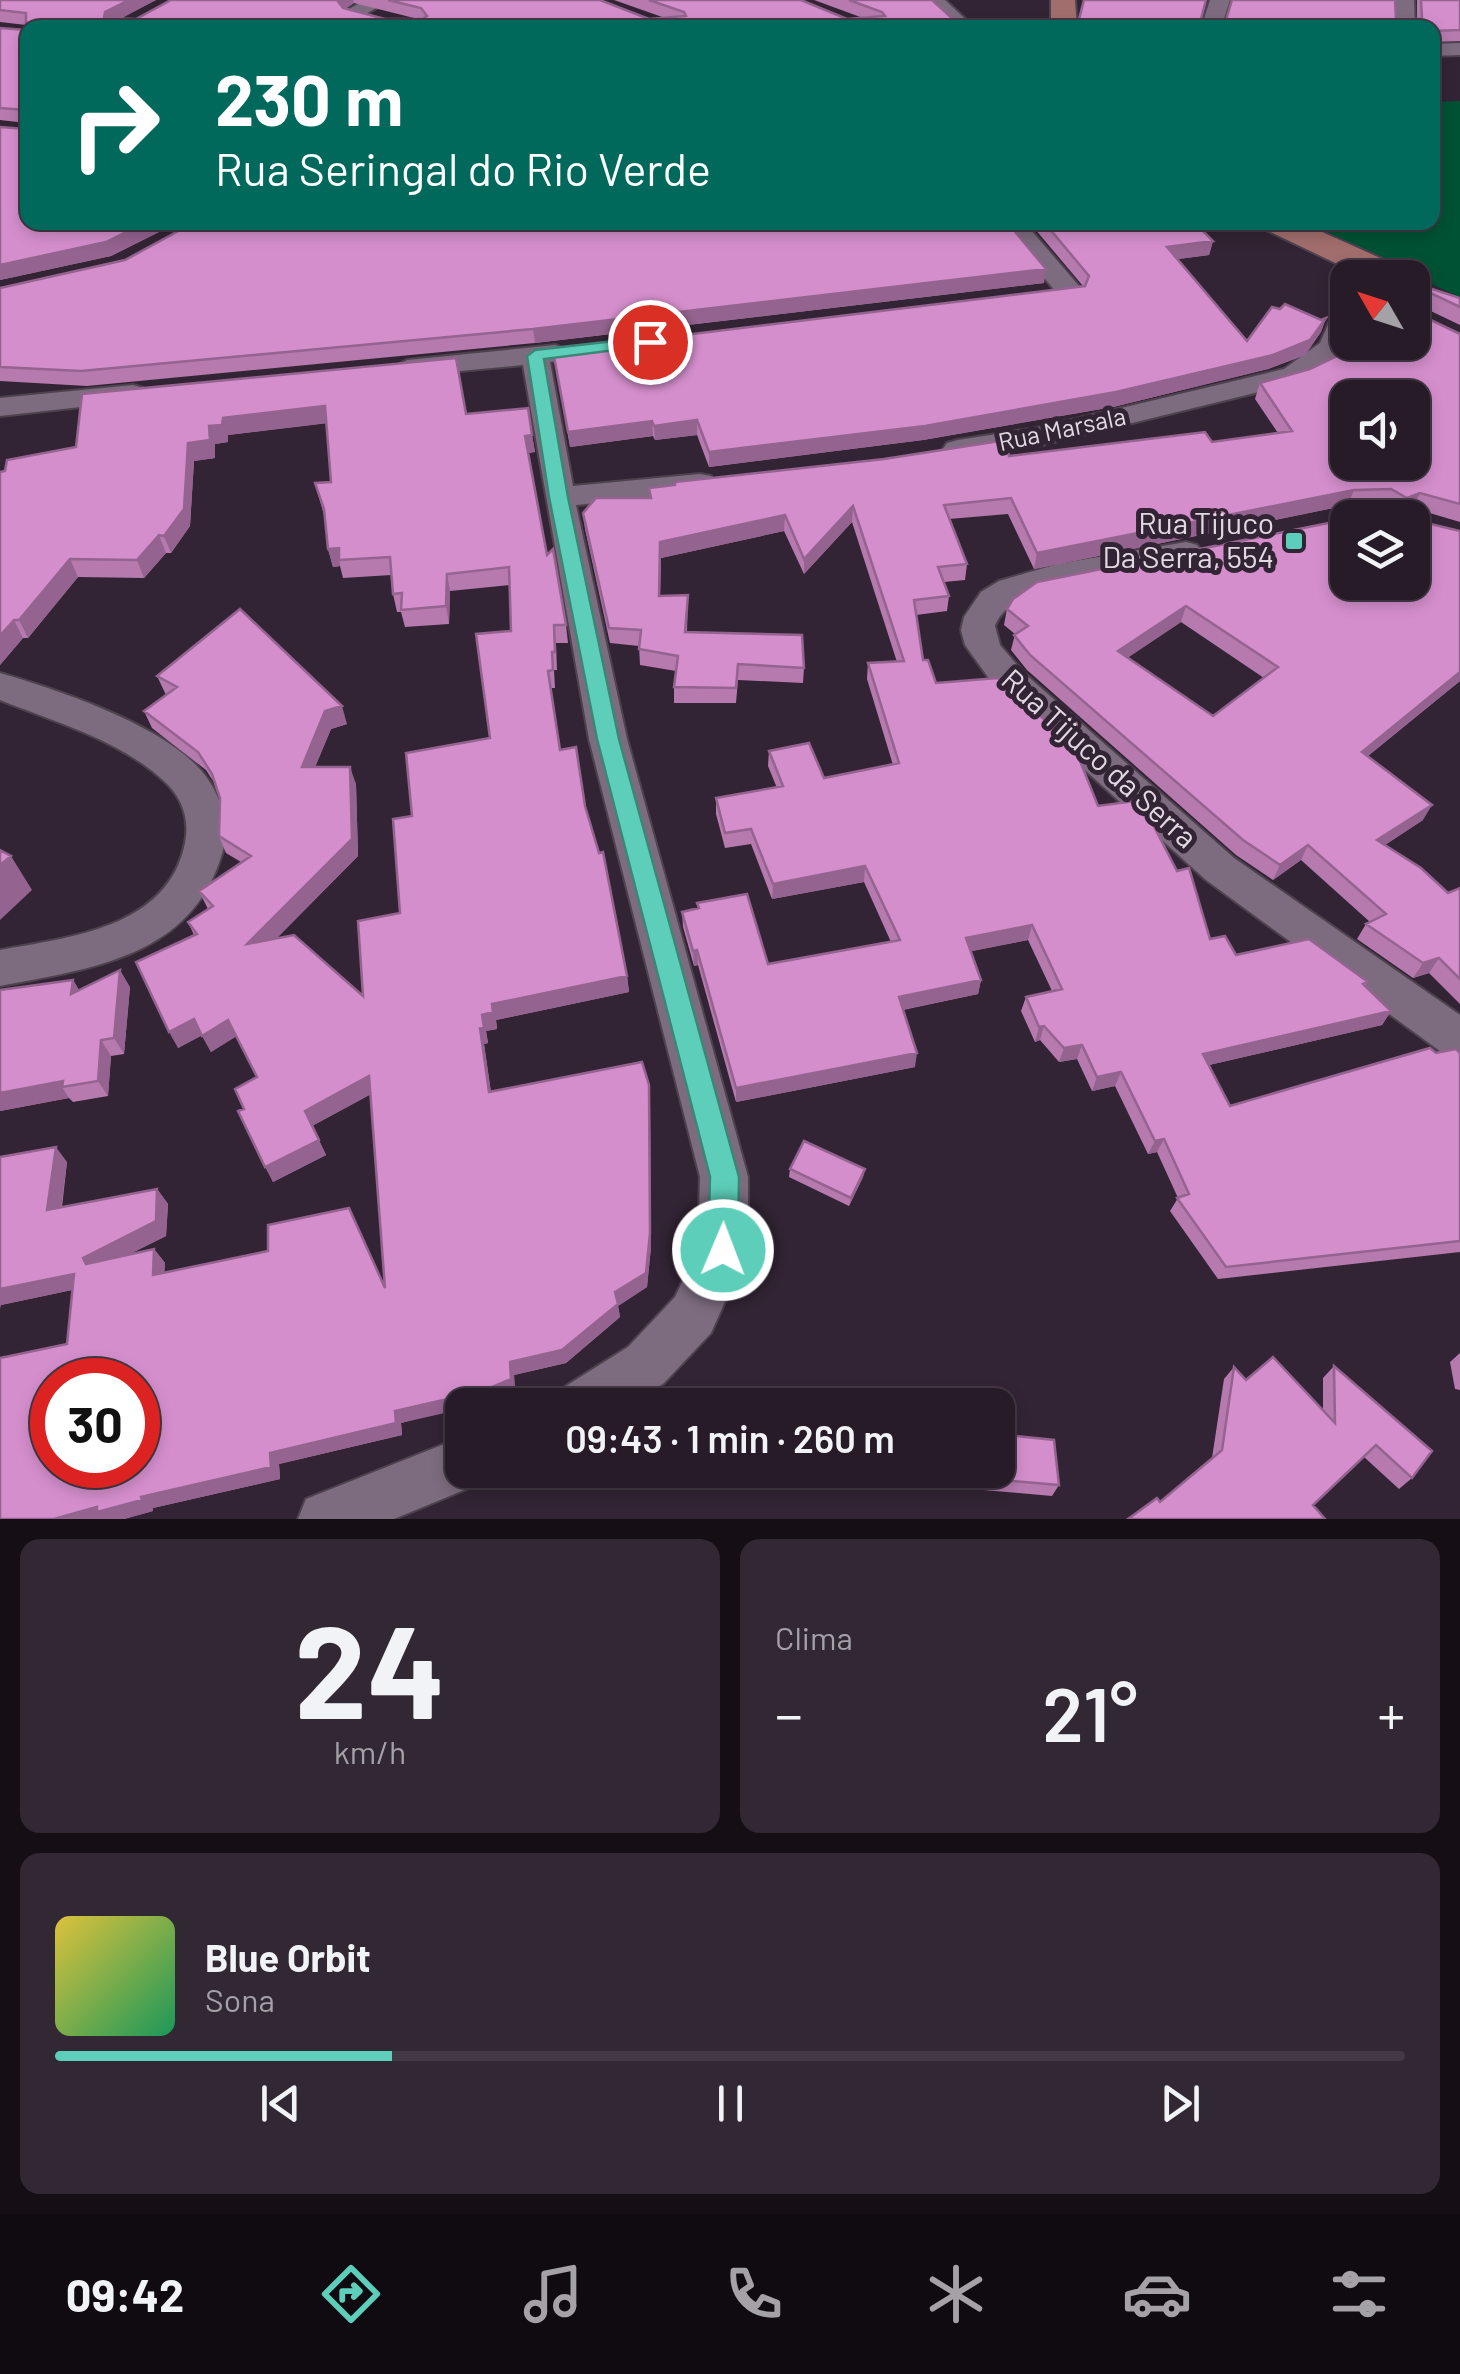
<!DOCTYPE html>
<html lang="pt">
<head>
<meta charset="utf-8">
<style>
  body { margin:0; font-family:Barlow,sans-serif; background:#322833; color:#f1f3f6; height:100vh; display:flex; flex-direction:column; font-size:38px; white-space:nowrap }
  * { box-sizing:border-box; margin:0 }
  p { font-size:32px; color:#a4a1a7 }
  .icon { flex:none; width:55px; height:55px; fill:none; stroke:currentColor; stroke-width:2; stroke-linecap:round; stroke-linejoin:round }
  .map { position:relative; height:1519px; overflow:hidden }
  .sheet { display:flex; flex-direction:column; gap:20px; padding:20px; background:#150f15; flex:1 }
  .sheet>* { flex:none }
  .banner { position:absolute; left:20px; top:20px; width:1420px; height:210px; border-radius:20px; box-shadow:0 5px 15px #0003,0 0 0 2px #423944; background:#00695c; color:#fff; overflow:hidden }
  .needle { width:65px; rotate:309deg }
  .fabs { position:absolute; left:1330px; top:260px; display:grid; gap:20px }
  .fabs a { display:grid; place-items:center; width:100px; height:100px; border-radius:20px; background:#261b27; box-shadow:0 5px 15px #0003,0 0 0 2px #423944; font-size:50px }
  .speed { position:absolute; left:30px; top:1358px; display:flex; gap:20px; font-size:50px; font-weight:700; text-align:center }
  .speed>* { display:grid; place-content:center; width:130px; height:130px; border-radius:50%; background:#261b27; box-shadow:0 5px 15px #0003,0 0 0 2px #423944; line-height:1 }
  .speed .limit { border:15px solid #d22; background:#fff; color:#111 }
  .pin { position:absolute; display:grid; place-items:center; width:85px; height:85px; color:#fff; margin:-42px; border:5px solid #fff; border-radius:50%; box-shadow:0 2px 10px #0007 }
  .me { position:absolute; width:110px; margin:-55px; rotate:1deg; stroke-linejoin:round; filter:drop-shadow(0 0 8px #0008) }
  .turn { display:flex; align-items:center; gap:35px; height:210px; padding:0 30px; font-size:45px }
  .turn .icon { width:130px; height:130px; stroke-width:2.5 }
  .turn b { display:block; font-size:70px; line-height:85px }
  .big { font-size:75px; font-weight:600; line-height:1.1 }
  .sheet .card { flex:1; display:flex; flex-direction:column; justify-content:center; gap:15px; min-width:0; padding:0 35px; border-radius:20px; background:#322833 }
  .sheet .dial { align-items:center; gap:0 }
  .dial b { font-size:130px; line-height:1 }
  .song { display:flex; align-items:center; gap:30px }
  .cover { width:120px; height:120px; border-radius:15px; background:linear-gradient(135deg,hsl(50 70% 55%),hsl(150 70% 35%)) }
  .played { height:10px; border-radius:5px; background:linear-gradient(90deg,#5dceb9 25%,#423944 25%) }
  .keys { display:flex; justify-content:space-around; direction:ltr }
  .heat { display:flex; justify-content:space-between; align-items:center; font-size:55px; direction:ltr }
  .sheet .tiles { flex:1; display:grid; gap:20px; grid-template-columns:1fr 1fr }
  .card:last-child { grid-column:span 2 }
  .trip { position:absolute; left:445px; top:1388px; width:570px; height:100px; border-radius:20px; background:#261b27; box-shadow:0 5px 15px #0003,0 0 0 2px #423944; font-weight:600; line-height:100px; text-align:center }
  .tabs { display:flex; height:160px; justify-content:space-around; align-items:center; background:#0f0b10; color:#a4a1a7 }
  .tabs .icon { width:70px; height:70px }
  .tabs .selected { color:#5dceb9 }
  .tabs b { font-size:45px; color:#f1f3f6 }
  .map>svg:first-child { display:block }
  .green { fill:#005235 }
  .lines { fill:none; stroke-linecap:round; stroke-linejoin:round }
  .minor-casing { stroke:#4e424f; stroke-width:4 }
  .major-casing { stroke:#4e424f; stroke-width:4 }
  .minor { fill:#7d6c7f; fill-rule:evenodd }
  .major { fill:#a26e6d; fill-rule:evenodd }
  .wall { fill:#b67aaf; fill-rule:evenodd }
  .shaded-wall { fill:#94638f }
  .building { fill:#d48ecc; stroke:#94638f; stroke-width:2.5; fill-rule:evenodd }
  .route { fill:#5dceb9; stroke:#3c8678; stroke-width:2.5 }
  .poi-dot { fill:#5dceb9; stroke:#322434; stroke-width:4 }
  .labels { text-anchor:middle; stroke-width:10; stroke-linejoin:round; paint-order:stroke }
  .far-street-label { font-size:25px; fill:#e2d9e3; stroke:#322434 }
  .poi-label { font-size:30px; fill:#e2d9e3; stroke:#322434; text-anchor:end }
  .street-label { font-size:30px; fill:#e2d9e3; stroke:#322434 }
</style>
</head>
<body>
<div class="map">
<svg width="1460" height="1519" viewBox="0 0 1460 1519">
  <rect width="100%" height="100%" fill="#322434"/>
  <path class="green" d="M1460,101V297L1295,223L1432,222L1433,102Z"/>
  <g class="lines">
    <g class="minor-casing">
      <path id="minor" d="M365,0H390L342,28H316Z
        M923,0H945L975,28H953Z
        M1210,0H1230L1221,28H1201Z
        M1394,0H1414L1415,28H1395Z
        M1460,43V55L1432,56V44Z
        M998,222H1024L1079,286L1083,292L1079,298H1061Z
        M1348,301V342L1332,362L1304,381L1042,445L958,458L947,455L943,449L947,443L958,440L1042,427L1284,369L1320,343L1335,309Z
        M556,345L570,353L566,359L550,362L573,486L700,474L711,476L715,483L711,490L700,492L576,505L627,739L748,1177V1250L711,1333L664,1383L632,1405H558L566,1386L628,1347L675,1297L698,1248L700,1177L589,739L523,365L407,376L393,368L407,360Z
        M133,385L143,388L147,394L143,400L0,416V398Z
        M1186,542L1197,545L1202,552L1197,559C1152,572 1010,577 995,626L1000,645L1024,673L1234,858L1460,1015V1059L1444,1054L1206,880L998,691L965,645L961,630L964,617L981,592L999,581L1058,564Z
        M0,673C58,690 150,721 194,763C218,786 232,821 222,854C191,957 93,968 0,986V950C71,937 168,928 185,843C190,819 182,797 164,781C120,740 55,722 0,700Z
        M462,1437V1470H487L481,1483L394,1519H298L306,1499Z"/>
    </g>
    <g class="major-casing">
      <path id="major" d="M1051,0H1075L1077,28H1051Z
        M1260,222H1300L1409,271L1413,278H1367L1264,229Z"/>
    </g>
    <use href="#minor" class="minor"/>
    <use href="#major" class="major"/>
  </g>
  <path class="wall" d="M0,0H156L121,18L136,19L171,0H600L649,19L665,18L614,0H801L847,19L863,18L814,0H932L953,19L952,28H28V222H179L111,256L0,280V127L26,129V123L0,120V28L26,30V25L0,22ZM354,3L418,19H385L345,9Z
    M1084,0L1201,19H1417V0H1460V41L1432,42V28H1077Z
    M1029,222H1194L1213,241L1209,255L1178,259L1247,341L1326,318L1321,332L1305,355L1268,369L1113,407L923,440L709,467L697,435L655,440L653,436L570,447L553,351L1083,286Z
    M1044,283L535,343L87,386L0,381V288Z
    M1422,289L1460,298V325L1416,304Z
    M1416,313L1460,334V522L1416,509L1418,521L1460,531V681L1368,756L1423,820L1385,845L1448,893L1460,888V1004L1429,973L1413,978L1357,939L1366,924L1370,922L1301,860L1273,880L1236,855L1027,670L1011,650L1015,634L1004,625L1007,609L1354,518L1358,506H1387L1384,504L1348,505L1034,569L1008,514L949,519L967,564L965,580L944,582L949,596L947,611L916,615L923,660L936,683L1098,806L1210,939L1236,955L1368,982L1365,986L1391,1011L1382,1025L1209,1065L1230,1106L1436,1053H1460V1252L1218,1279L1170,1211L1178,1198L1157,1152L1148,1154L1115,1086L1092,1091L1077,1059L1059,1062L1040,1040L1035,1042L1021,1011L1026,997L1052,991L1028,940L971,951L981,980L978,994L903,1010L915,1067L736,1102L698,965L694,966L683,927L682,912L698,909L697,903L768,964L891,942L864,882L772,899L751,844L725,848L716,814V798L777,788L768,766L769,751L824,778L893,765L867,679L868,663L897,662L852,522L804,574L784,531L661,558L660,596L688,595L687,632L804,668L803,683L738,680L736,703H674V687L676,671L640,665L639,646L610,643L585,529L583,513L650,498L649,488L1009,456L1212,442L1278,433L1255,399L1260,383L1310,369ZM1181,622L1264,678L1213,716L1127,658Z
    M82,394L466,414L532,435L535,452L528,453L547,555L566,625L568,643H556L557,670H554L555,688H551L560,750L585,806L627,976L629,992L496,1020L497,1029L486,1031L488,1043L484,1044L491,1092L650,1100L651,1247L647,1287L618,1306L620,1317L566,1363L514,1375L515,1391L488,1403L479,1405H462L401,1423L402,1435L279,1464L280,1479L153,1508V1511L124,1519H0L67,1344L72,1290L1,1305L0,1157L67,1162L62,1207L157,1189L168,1204L166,1236L128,1255L154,1249L165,1263L164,1272L385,1288L371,1094L312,1126L326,1155L273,1182L244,1109L257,1077L236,1036L211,1052L202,1035L178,1048L194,935L188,922L208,909L199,891L241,862L226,853L219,836L220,798L217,787L206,770L152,728L144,711L166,695L157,676L347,724L331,729L315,767L356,784L358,856L277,938L363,996L400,913L412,816L490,738L511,631L510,585L450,591L449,624L405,627L401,612H397L393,594L391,575L343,578L340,566L333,567L328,549L324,515L315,483L331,482L326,423L228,435V442L215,444V458L194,461L190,526L171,553H166L144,578L78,577L28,638H23L0,665V472L76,447Z
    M73,980L79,990L130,987L124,1054L111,1056L108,1096L73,1102L69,1098L0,1111V990Z
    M790,1169H865L863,1177L849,1206L789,1177Z
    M1460,1353V1390L1455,1389L1450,1362Z
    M1334,1366L1412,1478L1399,1489L1364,1457L1313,1505L1160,1502L1212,1458L1224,1379L1234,1367L1246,1380L1323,1411V1378Z
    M945,1470H998L1059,1485L1052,1496L949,1487Z"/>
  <path class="shaded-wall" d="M129,0H156L109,25L104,18L105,12Z
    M337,0H353L354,3L339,12Z
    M953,19L952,28H921Z
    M146,222H179L111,256L0,280V265Z
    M1213,241L1209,255L1164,261L1167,247Z
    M1046,269L1044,283L535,343L533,329Z
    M1326,318L1321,332L1305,355L1268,369L1113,407L923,440L709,467V452L1116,392Z
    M325,406L329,423L228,435V442L215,444V458L194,461L190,526L171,553L164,536L188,443L223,418Z
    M697,420V435L655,440L654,426Z
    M652,421L653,436L570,447L568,432Z
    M532,435L535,452L527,453L525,436Z
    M1354,490L1348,505L1034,569L1037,553Z
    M1420,493L1413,508L1400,513L1407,498Z
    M853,506L852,522L804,574V559Z
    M785,515L784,531L661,558L659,612L660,542Z
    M159,535L166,553L144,578L137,560Z
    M339,548L340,566L333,567L328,549Z
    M70,559L78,577L28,638L19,620Z
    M447,574L450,591L449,624L446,606Z
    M1186,606L1181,622L1114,667L1118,651Z
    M14,620L23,638L0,665V636Z
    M1460,672V681L1354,767L1362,752Z
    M342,706L347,724L331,729L308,784L302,767L325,711Z
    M350,767L356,784L358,856L254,961L247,944Z
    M1432,805L1423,820L1369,855L1377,840Z
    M1308,845L1301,860L1273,880L1280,865Z
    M11,856L32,890L0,920V865Z
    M865,866L864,882L772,899L773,884Z
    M1032,925L1028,940L963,953L966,938Z
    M697,950L698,965L694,966L693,951Z
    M1439,958L1429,973L1413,978L1423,963Z
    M120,970L130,987L124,1054L114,1038Z
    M627,976L629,992L496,1020L497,1029L486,1031L488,1043L484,1044L493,1108L489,1092L480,1028L482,1015L492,1004Z
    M73,980L83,997L71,994Z
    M981,980L978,994L896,1011L899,997Z
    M1391,1011L1382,1025L1196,1068L1203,1054Z
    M194,1019L203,1035L178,1048L169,1032Z
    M228,1020L237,1036L211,1052L202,1036Z
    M1044,1026L1040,1040L1035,1042L1039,1027Z
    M101,1040L111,1056L108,1096L98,1081Z
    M1082,1045L1077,1059L1059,1062L1064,1048Z
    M917,1053L915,1067L736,1102V1088Z
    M1121,1072L1115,1086L1092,1091L1097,1077Z
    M369,1076L375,1092L312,1126L305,1111Z
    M63,1081L62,1087L69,1098L0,1111V1093Z
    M649,1085L651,1247L647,1287L618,1306L620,1317L566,1363L514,1375L515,1391L488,1403L479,1405H462V1409L401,1423L402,1435L279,1464L280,1479L153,1508V1511L124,1519H54L141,1497L395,1411L510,1362L615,1292Z
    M1164,1139L1157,1152L1148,1154L1155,1141Z
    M319,1140L326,1155L273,1182L265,1167Z
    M56,1147L67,1162L59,1224L47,1210Z
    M865,1169L863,1177L849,1206L851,1198Z
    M157,1189L168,1204L166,1236L95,1271L86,1264L83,1258Z
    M154,1249L165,1263L164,1288L153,1275Z
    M74,1274L86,1287L1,1305L0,1309V1289Z"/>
  <path class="building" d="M0,0H129L105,12L104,18L136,19L171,0H337L343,8L385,19H423L427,16L421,8L388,0H600L649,19L686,16L684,12L649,0H801L847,19L885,16L882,12L849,0H932L953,19L921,28H28V222H146L106,242L0,265V127L26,129V110L0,108V28L26,30V13L0,10Z
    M1084,0H1206L1201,19L1226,20L1232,0H1395L1396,19H1422L1421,0H1460V30L1432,31V28H1101L1102,26L1078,23Z
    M195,222H1007L1046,269L533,329L81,371L0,367V288L125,260Z
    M1044,222H1194L1213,241L1167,247L1247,341L1272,307L1280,309L1285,304L1321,320L1326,318L1310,340L1273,355L1116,392L925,426L709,452L697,420L654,426L652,421L568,432L553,351L1085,286L1089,276Z
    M1426,287L1460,298V307L1422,289Z
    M1414,295L1416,313L1460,334V504L1420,493L1407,498L1391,489L1354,490L1037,553L1011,498L944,505L967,564L938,567L949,596L914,600L923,660H928L936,683L998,678L1074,746L1098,806L1135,801L1146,811L1177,871L1189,868L1210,939L1225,936L1236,955L1309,939L1368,982L1363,984L1391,1011L1203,1054L1230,1106L1430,1048L1436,1053L1456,1049L1460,1053V1241L1226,1267L1177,1198L1189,1194L1164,1139L1155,1141L1121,1072L1097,1077L1082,1045L1064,1048L1044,1026L1039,1027L1026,997L1062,989L1032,925L966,938L981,980L899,997L917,1053L736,1088L697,950L693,951L682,912L699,908L697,903L747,894L768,964L900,940L865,866L773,884L751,829L725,833L716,798L783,786L769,751L809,743L824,778L899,763L868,663L904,661L853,506L804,559L785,515L660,542L659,596L688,595L685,632L802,635L804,668L738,664L736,688L674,687L678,656L639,649L641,630L609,628L583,513L596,498H651L649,488L675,485V482L884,459L1006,440L1009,456L1205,432L1212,442L1292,431L1260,383L1310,369L1337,356L1348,342H1412V296ZM1348,398H1412V462H1348Z
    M456,358L466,414L528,408L532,435L525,436L547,555L553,549L566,625H554L555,652H552L553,670L548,671L560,750L576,747L585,806L599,853L603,852L627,976L492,1004L493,1012L482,1015L484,1027L480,1028L489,1092L642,1062L649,1085L650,1233L646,1273L615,1292L618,1304L562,1350L510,1362L511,1379L483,1391L395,1411L396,1423L270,1453L271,1467L141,1497L142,1500L97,1512V1507L54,1519H0V1358L67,1344L74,1274L0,1289V1157L56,1147L47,1210L157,1189L156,1221L83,1258L86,1264L154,1249L153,1275L268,1251V1225L349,1208L385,1288L369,1076L305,1111L319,1140L265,1167L238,1111L244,1109L235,1089L257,1077L228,1020L202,1036L194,1019L169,1032L136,962L197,934L188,922L213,906L199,891L251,856L219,836L220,798L212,774L198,752L144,711L177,687L157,676L240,609L342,706L325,711L302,767H350L352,839L247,944L294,935L363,996L358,921L400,913L393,819L412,816L406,753L490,738L476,634L511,631L509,567L447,574L446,606L401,610L402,593L393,594L390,557L339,560V548L328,549L324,509L315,483L331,482L325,406L223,418L222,425L209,426L210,440L188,443L184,509L164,536L159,535L137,560L70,559L19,620H14L0,636V472L5,471L7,460L76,447L82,394ZM52,1380H138V1465H52Z
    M1358,506H1415L1418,521L1460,531V672L1362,752L1432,805L1377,840L1421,868L1448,893L1460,888V979L1439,958L1423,963L1366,924L1386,914L1308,845L1280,865L1243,840L1030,655L1014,635L1028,626L1007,609L1013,599L1037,582L1348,519V582H1412V518H1353L1355,517ZM1186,606L1278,667L1213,716L1118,651Z
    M0,850L11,856L0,865Z
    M120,970L114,1038L101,1040L98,1081L62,1087L63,1081L0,1093V990L73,980L71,994Z
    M804,1141L865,1169L851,1198L790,1169Z
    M1273,1357L1335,1423L1334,1366L1432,1451L1412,1478L1376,1445L1313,1505L1325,1519H1128L1157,1498L1160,1502L1222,1450L1234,1367L1246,1380Z
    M998,1434L1054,1440L1059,1485L954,1476L953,1470H998Z"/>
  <path class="route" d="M650,337L655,338V345L544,359L568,497L619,739L739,1177L738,1250L734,1261L723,1265L713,1261L708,1250L710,1177L597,739L549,497L527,356L535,350Z"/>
  <rect class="poi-dot" x="1284" y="531" width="20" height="20" rx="5"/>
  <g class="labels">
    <g class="far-street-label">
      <text transform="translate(1062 429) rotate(-12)" y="9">Rua Marsala</text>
    </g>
    <g class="poi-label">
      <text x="1274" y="534">Rua Tijuco<tspan x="1274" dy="34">Da Serra, 554</tspan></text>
    </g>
    <g class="street-label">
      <text transform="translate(1099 759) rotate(42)" y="10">Rua Tijuco da Serra</text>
    </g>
  </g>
</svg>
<div class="fabs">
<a><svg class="needle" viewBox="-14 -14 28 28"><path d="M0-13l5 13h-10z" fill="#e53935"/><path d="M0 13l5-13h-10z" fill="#a4a1a7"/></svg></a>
<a><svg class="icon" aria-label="sound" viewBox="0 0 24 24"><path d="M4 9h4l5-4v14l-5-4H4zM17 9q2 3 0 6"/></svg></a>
<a><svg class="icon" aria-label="layers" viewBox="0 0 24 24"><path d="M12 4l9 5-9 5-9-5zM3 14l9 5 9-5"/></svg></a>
</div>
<div class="speed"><div class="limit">30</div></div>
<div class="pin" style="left:650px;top:342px;background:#d93025"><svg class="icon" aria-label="arrive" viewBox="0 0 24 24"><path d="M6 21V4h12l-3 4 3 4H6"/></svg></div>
<svg class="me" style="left:723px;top:1250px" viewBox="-20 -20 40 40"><circle r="17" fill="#5dceb9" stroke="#fff" stroke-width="3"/><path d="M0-11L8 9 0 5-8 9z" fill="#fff"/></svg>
<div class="trip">09:43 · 1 min · 260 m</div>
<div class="banner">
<div class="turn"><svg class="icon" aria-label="right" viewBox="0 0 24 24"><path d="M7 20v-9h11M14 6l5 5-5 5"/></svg><div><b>230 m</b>Rua Seringal do Rio Verde</div></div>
</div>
</div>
<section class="sheet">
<div class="tiles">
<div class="card dial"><b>24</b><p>km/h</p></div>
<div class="card"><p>Clima</p>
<div class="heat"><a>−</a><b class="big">21°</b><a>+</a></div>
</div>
<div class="card">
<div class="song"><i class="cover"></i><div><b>Blue Orbit</b><p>Sona</p></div></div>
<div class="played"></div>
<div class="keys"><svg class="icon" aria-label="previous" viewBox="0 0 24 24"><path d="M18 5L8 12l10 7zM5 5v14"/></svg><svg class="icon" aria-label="pause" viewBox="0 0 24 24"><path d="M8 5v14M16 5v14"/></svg><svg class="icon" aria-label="next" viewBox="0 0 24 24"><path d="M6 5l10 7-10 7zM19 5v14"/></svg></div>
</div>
</div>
</section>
<nav class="tabs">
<b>09:42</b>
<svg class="icon selected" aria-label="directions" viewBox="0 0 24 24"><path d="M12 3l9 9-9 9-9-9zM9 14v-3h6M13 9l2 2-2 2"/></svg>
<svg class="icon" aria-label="music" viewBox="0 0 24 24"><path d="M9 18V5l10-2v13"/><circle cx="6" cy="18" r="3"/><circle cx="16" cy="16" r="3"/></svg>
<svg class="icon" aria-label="phone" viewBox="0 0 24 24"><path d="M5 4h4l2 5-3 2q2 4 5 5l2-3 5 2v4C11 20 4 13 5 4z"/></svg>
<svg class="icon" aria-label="climate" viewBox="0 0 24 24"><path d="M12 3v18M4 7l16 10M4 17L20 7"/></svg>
<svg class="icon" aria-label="car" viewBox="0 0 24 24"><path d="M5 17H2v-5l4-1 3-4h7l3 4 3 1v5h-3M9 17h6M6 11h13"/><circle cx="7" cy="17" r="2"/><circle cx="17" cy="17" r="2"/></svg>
<svg class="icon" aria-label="filters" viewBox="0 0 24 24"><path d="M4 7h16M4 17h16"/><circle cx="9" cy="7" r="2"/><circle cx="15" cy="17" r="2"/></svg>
</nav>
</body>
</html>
